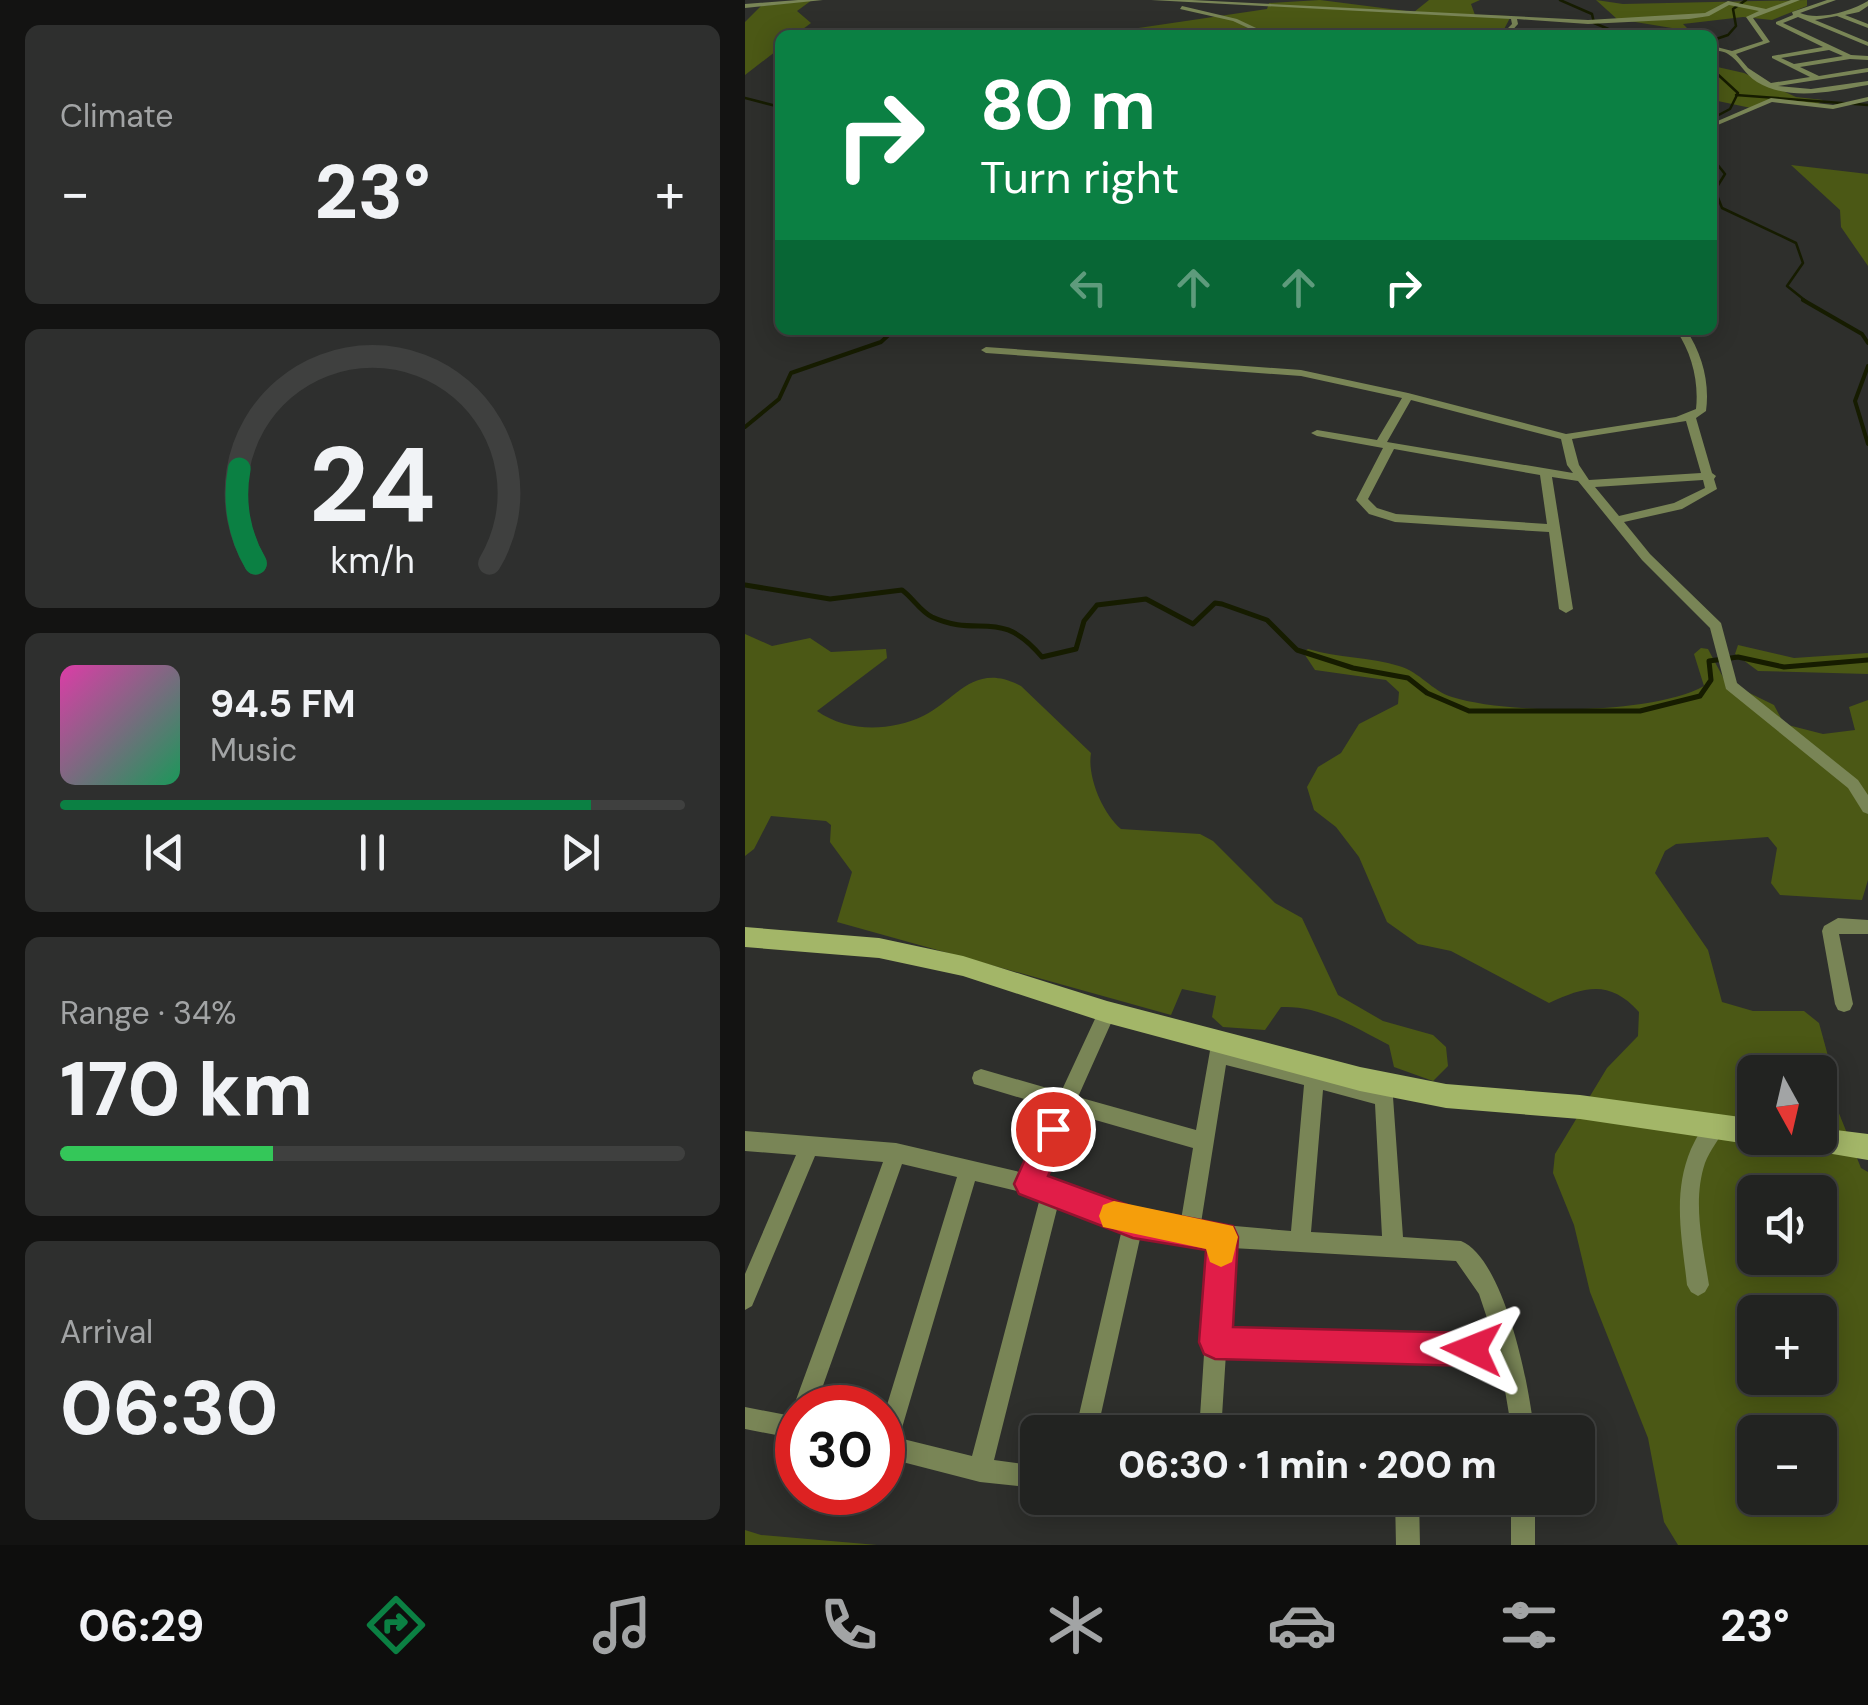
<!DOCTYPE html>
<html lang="en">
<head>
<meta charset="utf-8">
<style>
  body { margin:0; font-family:"DM Sans",sans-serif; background:#2e2f2e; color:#f1f3f6; height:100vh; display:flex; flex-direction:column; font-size:38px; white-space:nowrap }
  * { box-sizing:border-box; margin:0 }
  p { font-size:32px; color:#a2a4a5 }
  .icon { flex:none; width:55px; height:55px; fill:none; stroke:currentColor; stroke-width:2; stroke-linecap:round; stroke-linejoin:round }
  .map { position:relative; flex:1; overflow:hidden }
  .side { display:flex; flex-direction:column; gap:25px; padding:25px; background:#131312; width:745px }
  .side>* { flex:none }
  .hud { position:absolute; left:30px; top:30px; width:942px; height:305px; border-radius:15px; box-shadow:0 5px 25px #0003,0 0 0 2px #3f403f; background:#0b8043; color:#fff; overflow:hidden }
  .needle { width:65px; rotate:172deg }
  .fabs { position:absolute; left:992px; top:1055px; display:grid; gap:20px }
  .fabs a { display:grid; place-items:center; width:100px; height:100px; border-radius:15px; background:#222321; box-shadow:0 5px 25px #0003,0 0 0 2px #3f403f; font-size:50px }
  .speed { position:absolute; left:30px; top:1385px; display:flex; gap:20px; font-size:50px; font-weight:700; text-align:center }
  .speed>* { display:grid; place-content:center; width:130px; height:130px; border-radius:50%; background:#222321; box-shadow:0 5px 25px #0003,0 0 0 2px #3f403f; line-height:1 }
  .speed .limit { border:15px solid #d22; background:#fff; color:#111 }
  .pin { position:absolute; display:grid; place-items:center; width:85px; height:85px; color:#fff; margin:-42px; border:5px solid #fff; border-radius:50%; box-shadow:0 2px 10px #0007 }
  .me { position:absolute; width:110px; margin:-55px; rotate:272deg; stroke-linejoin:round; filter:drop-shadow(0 0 8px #0008) }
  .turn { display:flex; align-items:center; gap:35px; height:210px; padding:0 40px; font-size:45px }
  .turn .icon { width:130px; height:130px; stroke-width:2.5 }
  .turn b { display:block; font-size:70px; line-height:85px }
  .lanes { display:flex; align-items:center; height:95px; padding:0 40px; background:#0003; justify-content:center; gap:50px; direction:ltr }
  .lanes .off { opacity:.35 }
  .big { font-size:75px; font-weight:800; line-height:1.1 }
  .side .tile { flex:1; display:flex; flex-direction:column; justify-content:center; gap:15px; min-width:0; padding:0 35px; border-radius:15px; background:#2e2f2e }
  .side .dial { align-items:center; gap:0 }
  .dial svg { height:260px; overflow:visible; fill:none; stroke:#3f403f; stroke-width:7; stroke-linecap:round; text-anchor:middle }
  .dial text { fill:#f1f3f6; stroke:none }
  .song { display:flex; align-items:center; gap:30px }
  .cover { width:120px; height:120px; border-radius:15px; background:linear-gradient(135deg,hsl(320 70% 55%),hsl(150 70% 35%)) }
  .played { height:10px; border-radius:5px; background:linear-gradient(90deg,#0b8043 85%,#3f403f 85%) }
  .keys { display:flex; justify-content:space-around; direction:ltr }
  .heat { display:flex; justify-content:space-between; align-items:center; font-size:55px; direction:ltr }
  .charge { height:15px; border-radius:8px; background:linear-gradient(90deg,#34c759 34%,#3f403f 0) }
  .trip { position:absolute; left:275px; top:1415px; width:575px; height:100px; border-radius:15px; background:#222321; box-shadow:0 5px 25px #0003,0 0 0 2px #3f403f; font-weight:800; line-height:100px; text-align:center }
  .tab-bar { display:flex; height:160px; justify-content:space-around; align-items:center; background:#0e0e0d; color:#a2a4a5 }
  .tab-bar .icon { width:70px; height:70px }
  .tab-bar .current { color:#0b8043 }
  .tab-bar b { font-size:45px; color:#f1f3f6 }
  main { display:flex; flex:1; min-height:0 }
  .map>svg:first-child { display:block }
  .green { fill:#4b5815; fill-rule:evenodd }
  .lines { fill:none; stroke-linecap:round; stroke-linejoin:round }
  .stream-far2 { stroke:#161c00; stroke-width:2.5 }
  .stream-far1 { stroke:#161c00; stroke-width:4 }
  .stream { stroke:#161c00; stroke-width:5 }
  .street { fill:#798556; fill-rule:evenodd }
  .secondary { fill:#a3b668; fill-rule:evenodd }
  .route { fill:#e11d48; stroke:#92132f; stroke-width:2.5 }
  .slow { fill:#f59e0b }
</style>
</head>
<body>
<main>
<section class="side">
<div class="tile"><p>Climate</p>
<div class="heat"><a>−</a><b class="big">23°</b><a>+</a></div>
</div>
<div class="tile dial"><svg viewBox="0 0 100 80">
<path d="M14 69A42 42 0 1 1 86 69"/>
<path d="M14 69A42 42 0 0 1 9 40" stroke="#0b8043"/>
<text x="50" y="56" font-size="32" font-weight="700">24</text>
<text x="50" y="72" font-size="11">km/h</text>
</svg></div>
<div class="tile">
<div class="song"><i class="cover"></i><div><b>94.5 FM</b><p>Music</p></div></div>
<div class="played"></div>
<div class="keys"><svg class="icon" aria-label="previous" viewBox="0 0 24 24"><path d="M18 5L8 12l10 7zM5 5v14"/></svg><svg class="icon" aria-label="pause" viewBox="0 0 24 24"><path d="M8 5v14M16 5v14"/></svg><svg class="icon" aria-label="next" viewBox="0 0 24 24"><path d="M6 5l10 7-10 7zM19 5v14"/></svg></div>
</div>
<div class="tile"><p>Range · 34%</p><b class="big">170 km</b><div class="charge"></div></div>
<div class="tile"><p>Arrival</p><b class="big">06:30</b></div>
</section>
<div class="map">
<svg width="1123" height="1545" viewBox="0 0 1123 1545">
  <rect width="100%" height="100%" fill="#2e2f2c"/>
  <path class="green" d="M67,0L52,11L66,23L50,35H35V48L0,75V22L16,6Z
    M575,0L669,12L684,0H735L726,4L730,15L766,16L756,35H346L522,9L524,3Z
    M851,0L878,4L1062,0V6L1027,20L998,17L938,24L943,29L939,30L872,19Z
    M968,66L999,73L1051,97L1078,100L1073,104L1028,98L1006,108L968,100Z
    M1046,165L1123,174V266L1096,227L1095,210Z
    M0,634L27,646L65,638L86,652L141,649L142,658L72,711C102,732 144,732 178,716C212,700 228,661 276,686L346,753C342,776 357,813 376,829L455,834L468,841L530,903L557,918L593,995L638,1021L688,1035L701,1047L703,1066L688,1081L649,1067L644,1045C611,1028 575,1005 536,1007L520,1030L478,1027L467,1017L471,996L437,989L426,1015L92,922L107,872L85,842L86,825L81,821L26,816L9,849L0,856Z
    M993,645L1049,658L1123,653V674L1013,671L990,654Z
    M956,648L963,649L980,681L1029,705L1039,724L1078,734L1110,730L1104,707L1123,700V880L1117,900L1035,895L1026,883L1032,848L1023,837L931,844L920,851L910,873L963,950L977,1002L1008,1011H1059L1074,1023L1086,1067L1085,1091L1116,1168L1123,1172V1545H933L919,1522L903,1438L845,1292L829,1225L808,1173L810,1154L862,1068L893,1036L894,1012C865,980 841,986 804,1003L706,951L673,944L642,922L614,857L591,827L569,810L562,787L573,767L596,753L614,724L653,704L654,692L641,680L570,670L558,652L563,649C593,658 625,657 654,666C675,672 687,691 707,697C764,715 907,715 959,686L949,654ZM1010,1072H1075V1138H1010ZM1010,1192H1075V1258H1010ZM1010,1312H1075V1378H1010ZM1010,1432H1075V1498H1010Z
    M0,1530L16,1535L132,1545H0Z"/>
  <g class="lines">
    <path class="stream-far2" d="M815,0L847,14L849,23L878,35
      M921,35H934
      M968,40L983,35L991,26L988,9L1001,0
      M968,70L993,93L985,109L968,118
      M991,95L1123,105
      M0,98L35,107
      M968,159L980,174L970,190L977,208L1051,243L1058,263L1042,286L1062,302"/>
    <path class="stream-far1" d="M1058,300L1117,334L1123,343
      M1123,366L1110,401L1123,444
      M0,427L34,399L46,373L136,342L149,330"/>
    <path class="stream" d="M0,585L85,599L157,590C168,598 175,611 187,617C235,639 254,606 297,657L331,649L339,621L352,605L401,599L448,624L470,603L477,604L522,620L552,650L608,668L663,678L682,693L724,711H895L955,696L966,680L964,661L993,657L1039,667L1123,660"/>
    <path class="street" d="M53,0H78L0,8V4Z
      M406,0H447L843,20L960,13L983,1L1021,9L1046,0H1055L1008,18L1025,42L991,54L1003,68L1026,83L1065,77L1027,58V56L1078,47L1031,24V22L1048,15L1047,12L1082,0H1091L1055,13C1074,21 1106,11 1123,1V6L1114,12L1100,15L1123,24V28L1092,16L1070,20L1123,42V46L1053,17L1038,23L1106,55L1123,56V60L1105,59L1055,67L1074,76L1123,68V72L1033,86L1066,89L1123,81V85C1088,91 1045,102 1012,82C1000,75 994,60 983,54C979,51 973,51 968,50V46L987,51L1018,41L1001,17L1014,11L984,5L964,16L944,19L843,24L772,19L773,24L763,35H756L767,24L766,19ZM1084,50L1098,56L1049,64L1036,58Z
      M437,6L492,19L526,35H518L488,21L435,9Z
      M1123,97V101L1088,109L1027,102L968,127V123L1026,98L1088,105Z
      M931,330H941C957,353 965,383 961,411L951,418L967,473L971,476L969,479L972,489L937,509L879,522L905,554L976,623L992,683L1113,780L1123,795V814L1118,812L1103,788L981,689L965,628L897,560L833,481L807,477L828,609L821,613L814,609L804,532L650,522L624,514L611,500L638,448L572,436L566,433L572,430L632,440L657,398L556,376L241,353L236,350L241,347L556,370L663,393L821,434L931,417L951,409C954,382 947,353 931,330ZM666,400L816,439L822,465L828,473L642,442ZM941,421L956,473L844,480L834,465L827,439ZM649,449L795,475L802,524L651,514L632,508L623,499ZM958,480L960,488L929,503L874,516L850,487Z
      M1093,918L1123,920V934H1094L1108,1004L1105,1010L1099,1012L1093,1010L1090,1004L1077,931L1079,926Z
      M362,1004L368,1006L371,1012L333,1097L451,1130L466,1045L469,1039L475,1036L481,1039L484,1048L646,1091L648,1097L658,1237L716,1241C760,1259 785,1389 789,1432H767L755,1361L481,1353L476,1432H454L466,1246L444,1244L396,1234L352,1432H330L377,1229L313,1205L249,1460L292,1466V1488L235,1482L138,1457V1418L212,1177L157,1164L70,1408H52L51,1416L48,1408L138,1162L70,1156L7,1306L0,1310V1274L51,1155L0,1151V1131L151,1143L279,1173L309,1108L229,1084L227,1078L229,1072L236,1069L316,1092L356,1006ZM481,1065L559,1085L546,1231L456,1223ZM578,1090L630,1104L637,1236L566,1232ZM326,1113L448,1148L436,1220L388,1213L296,1180ZM230,1181L284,1194L289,1192L295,1198L227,1456L154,1438ZM487,1248L711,1261L734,1294L749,1339L482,1331Z
      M970,1117L977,1120L980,1127C974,1140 965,1150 960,1163C947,1202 958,1246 964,1285L960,1292L953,1296L946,1292L942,1285C937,1238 927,1194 946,1149C952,1137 958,1123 970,1117Z
      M0,1407L52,1417V1439L0,1429Z
      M650,1498H674L675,1545H651Z
      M766,1498H790V1545H766Z"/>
    <path class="secondary" d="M0,927L134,938L218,956L362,1001L615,1067L701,1084L835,1095L1010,1119V1138H1021L1010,1145L835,1119L701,1108L615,1091L362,1023L218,976L134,958L0,947Z
      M1075,1128L1123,1134V1160L1046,1147L1042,1138H1075Z"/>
  </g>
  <path class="route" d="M308,1114L319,1119L323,1129L303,1176L388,1207L488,1226L493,1237L488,1327L727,1333L739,1338L744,1349L739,1361L727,1366L470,1359L459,1354L454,1342L461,1250L388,1238L274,1194L269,1184L298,1119Z"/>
  <path class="slow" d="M369,1201L488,1226L493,1237L487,1262L476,1267L465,1262L461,1249L358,1227L354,1216L358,1205Z"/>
</svg>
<div class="fabs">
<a><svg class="needle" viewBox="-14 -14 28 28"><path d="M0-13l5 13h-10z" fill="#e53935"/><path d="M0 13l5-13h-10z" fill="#a2a4a5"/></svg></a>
<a><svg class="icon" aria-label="sound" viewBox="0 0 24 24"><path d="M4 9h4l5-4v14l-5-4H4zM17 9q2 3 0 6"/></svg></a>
<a>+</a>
<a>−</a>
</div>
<div class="speed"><div class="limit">30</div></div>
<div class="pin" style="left:308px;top:1129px;background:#d93025"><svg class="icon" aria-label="arrive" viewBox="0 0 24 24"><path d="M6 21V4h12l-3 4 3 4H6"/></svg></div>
<svg class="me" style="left:727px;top:1349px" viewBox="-20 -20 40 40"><path d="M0-17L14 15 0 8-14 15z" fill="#e11d48" stroke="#fff" stroke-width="4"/></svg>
<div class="trip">06:30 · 1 min · 200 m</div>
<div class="hud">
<div class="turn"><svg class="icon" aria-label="right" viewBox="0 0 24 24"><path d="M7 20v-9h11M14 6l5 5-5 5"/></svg><div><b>80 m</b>Turn right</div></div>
<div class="lanes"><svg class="icon off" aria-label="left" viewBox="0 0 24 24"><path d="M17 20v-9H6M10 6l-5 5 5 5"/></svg><svg class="icon off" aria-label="ahead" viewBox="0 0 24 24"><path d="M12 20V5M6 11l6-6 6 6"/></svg><svg class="icon off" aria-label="ahead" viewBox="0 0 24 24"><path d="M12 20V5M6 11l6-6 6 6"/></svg><svg class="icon" aria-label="right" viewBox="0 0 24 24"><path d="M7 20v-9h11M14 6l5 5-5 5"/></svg></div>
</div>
</div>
</main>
<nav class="tab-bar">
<b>06:29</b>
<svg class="icon current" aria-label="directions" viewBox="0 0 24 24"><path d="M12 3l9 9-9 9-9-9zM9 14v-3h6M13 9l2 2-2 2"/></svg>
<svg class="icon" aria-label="music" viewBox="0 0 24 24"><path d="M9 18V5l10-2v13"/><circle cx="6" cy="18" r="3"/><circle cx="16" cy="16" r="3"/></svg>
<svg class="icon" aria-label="phone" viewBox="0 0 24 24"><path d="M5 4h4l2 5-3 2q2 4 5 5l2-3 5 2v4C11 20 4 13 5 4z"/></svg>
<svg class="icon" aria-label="climate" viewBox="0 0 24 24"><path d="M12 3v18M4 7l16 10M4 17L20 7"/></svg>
<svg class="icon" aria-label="car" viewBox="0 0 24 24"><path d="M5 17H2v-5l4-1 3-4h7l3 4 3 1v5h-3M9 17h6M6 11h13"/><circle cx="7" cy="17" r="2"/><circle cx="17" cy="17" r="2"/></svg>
<svg class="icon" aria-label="filters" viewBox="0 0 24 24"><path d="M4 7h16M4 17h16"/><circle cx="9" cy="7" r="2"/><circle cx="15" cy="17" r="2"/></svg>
<b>23°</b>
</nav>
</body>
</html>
